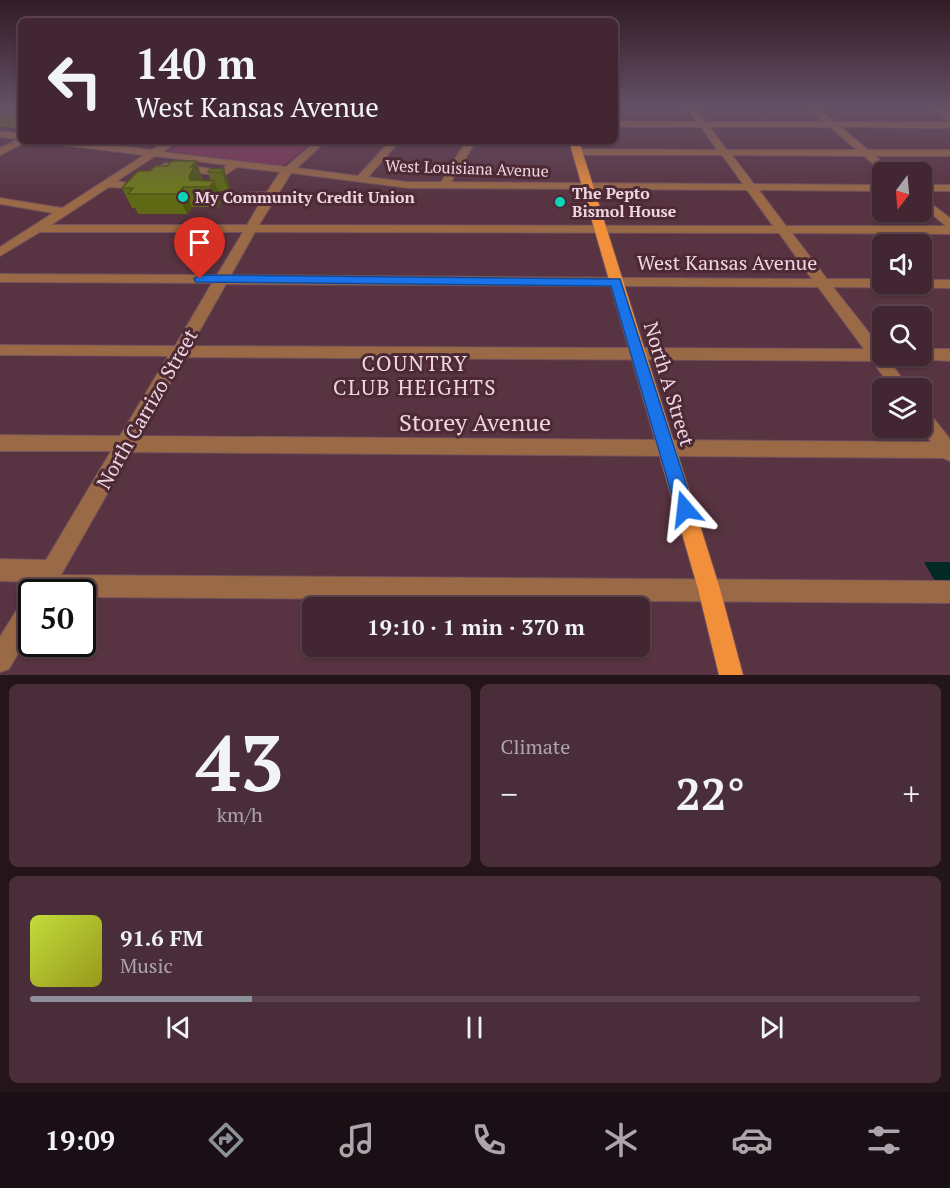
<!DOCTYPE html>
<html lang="en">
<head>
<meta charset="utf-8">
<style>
  body { margin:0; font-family:"PT Serif",serif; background:#492e39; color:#f1f3f6; height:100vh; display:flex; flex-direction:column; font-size:22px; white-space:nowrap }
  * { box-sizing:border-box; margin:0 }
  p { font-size:20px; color:#aea5ab }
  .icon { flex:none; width:33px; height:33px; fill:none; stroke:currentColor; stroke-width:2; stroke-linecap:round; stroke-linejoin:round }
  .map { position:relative; height:675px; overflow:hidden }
  .sheet { display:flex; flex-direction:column; gap:9px; padding:9px; background:#24151b; flex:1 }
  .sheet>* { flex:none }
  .hud { position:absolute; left:18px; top:18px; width:600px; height:126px; border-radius:9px; box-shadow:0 2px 4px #0004,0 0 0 2px #5a434d; background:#422631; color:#f1f3f6; overflow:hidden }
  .needle { width:39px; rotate:196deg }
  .tools { position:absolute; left:872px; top:162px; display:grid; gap:12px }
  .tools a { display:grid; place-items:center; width:60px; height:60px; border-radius:9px; background:#422631; box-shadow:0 2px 4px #0004,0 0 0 2px #5a434d; font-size:30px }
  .speed { position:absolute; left:18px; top:579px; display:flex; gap:12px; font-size:30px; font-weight:700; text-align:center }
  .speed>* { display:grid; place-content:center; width:78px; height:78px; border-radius:50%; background:#422631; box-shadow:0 2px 4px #0004,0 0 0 2px #5a434d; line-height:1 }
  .speed .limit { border:3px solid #111; border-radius:9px; background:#fff; color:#111 }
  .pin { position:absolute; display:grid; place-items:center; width:51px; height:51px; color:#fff; margin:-62px -26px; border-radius:50% 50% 50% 0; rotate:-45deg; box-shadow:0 0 6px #0007 }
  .pin .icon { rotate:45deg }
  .me { position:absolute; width:66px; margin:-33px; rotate:343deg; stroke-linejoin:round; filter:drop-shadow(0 0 4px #0008) }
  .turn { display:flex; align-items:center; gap:21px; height:126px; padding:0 18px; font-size:27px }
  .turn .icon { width:78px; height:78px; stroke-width:2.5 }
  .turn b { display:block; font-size:42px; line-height:51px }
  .big { font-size:45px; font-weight:700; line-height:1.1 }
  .sheet .tile { flex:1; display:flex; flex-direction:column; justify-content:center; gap:9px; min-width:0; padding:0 21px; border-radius:9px; background:#492e39 }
  .sheet .dial { align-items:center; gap:0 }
  .dial b { font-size:78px; line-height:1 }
  .song { display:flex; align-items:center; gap:18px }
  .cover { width:72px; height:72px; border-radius:9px; background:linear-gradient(135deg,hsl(70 70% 55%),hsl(60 70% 35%)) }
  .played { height:6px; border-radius:3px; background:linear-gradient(90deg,#8c9099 25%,#5a434d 25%) }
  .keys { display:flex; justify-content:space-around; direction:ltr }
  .heat { display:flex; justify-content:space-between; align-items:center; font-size:33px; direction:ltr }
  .sheet .tiles { flex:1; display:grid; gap:9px; grid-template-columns:1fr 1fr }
  .tile:last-child { grid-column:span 2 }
  .trip { position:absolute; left:302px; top:597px; width:348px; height:60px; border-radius:9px; background:#422631; box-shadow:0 2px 4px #0004,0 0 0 2px #5a434d; font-weight:700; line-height:60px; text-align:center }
  .tab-bar { display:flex; height:96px; justify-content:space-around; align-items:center; background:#1a0f14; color:#aea5ab }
  .tab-bar .icon { width:42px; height:42px }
  .tab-bar .selected { color:#8c9099 }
  .tab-bar b { font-size:27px; color:#f1f3f6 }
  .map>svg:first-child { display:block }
  .green { fill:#823253 }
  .water { fill:#002a23 }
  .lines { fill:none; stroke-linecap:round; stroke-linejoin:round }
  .minor-casing { stroke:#73505d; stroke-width:2 }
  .major-casing { stroke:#73505d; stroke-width:2 }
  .minor { fill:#9a6a46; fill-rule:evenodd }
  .major { fill:#f18f3b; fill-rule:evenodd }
  .wall { fill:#5f6a14 }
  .shaded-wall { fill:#4d5610 }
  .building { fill:#6e7b17; stroke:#4d5610; stroke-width:1.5 }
  .route { fill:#1a73e8; stroke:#114b97; stroke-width:1.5 }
  .poi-dot { fill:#07d5b6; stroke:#4d2936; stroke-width:2 }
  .labels { text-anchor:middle; stroke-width:6; stroke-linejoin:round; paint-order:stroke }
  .far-street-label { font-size:16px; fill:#eed6de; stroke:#4d2936 }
  .far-poi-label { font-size:16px; font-weight:bold; fill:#eed6de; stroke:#4d2936; text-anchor:start }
  .street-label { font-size:20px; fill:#eed6de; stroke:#4d2936 }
  .neighbourhood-label { font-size:21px; letter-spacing:1.5px; fill:#eed6de; stroke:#4d2936 }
  .near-street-label { font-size:24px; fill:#eed6de; stroke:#4d2936 }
</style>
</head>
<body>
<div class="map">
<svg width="950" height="675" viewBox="0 0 950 675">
  <rect width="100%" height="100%" fill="#583341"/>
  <path class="green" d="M183,141H313L282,166L168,151Z"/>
  <path class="water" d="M924,562H950V581H935Z"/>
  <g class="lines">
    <g class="minor-casing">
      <path id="minor" d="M685,105H693L706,122H824L805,105H814L835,122H950V128L841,127L868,150H950V156H875L894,172H883L864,156L732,155L754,184L882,185V191L759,190L786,226H946L921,205V196L950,218V234L792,233L827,279H882V284H921V280H950V288L833,287L882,349V356H889L888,359L909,388H892L872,361L185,357L140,436L931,442L921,428V408L927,410L950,439V461L943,458L131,452L61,575L950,581V603L82,597V592H32V629L9,669L0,672V637L24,598L29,596L28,592L33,582L0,581V559L46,560L111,451H0V435L120,436L168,356L0,355V345L175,346L212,283L0,282V274L217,275L243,232H40L0,256V247L53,213L0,204V198L62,208L144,155L54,144L49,141H76L152,150L167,141H178L163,152L286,167L316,141H326L297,168L358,176L390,141H400L368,177L408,182H441L466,141H476L451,182L743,184L722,155H577L572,152L577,149L717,150L701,127H615V121L697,122ZM710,127H830L857,150H727ZM155,156L227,165L222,170L165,163L132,184L117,181ZM237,167L280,172L267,192L211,194L206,190L202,191L199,197L204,200L263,198L247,225H51L109,187L138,189L167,169L224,176ZM291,173L408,188L747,190L773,226L259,225ZM255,232L779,233L812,279L231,275ZM226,284L818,287L864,349L191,346Z
        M925,105H935L950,114V121Z
        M0,131L21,134V141H28L0,155V148L19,139L0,137Z
        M921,185H950V191H921Z
        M921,349H950V361L916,359L914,356H921Z"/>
    </g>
    <g class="major-casing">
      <path id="major" d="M569,141H579L720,589L743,675H719L698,589Z"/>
    </g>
    <use href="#minor" class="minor"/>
    <use href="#major" class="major"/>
  </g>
  <path class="wall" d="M0,105H21V129L0,126Z
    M196,161L203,180L211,181L208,172L224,169L230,188L228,191H218L222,201L218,207H192L187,214H138L135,208H132L122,188L150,171L167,166Z"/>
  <path class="shaded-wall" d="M196,161L203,180H190L189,176L191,167Z
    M224,169L230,188L228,191L222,172Z
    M214,181L222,201L218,207L210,187Z
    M183,187L192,207L187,214L178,194Z"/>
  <path class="building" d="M0,105H21V112L0,109Z
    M172,161H196L191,167H194L189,176L190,180L214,181L210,187H183L178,194H128L133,188H122L138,171H150L155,166H167Z
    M210,169H224L222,172H208Z"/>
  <linearGradient id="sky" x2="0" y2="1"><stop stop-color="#301c24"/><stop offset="0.53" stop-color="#645065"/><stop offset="1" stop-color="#645065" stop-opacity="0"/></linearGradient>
  <rect width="950" height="200" fill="url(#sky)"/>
  <path class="route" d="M200,275L620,279L694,509L691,515L685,517L678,515L676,509L611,286L196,282L194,279Z"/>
  <g class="poi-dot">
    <circle cx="183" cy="197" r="6"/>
    <circle cx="560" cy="202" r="6"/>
  </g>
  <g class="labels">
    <g class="far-street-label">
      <text transform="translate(467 168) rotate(2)" y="6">West Louisiana Avenue</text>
    </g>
    <g class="far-poi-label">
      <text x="572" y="199">The Pepto<tspan x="572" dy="18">Bismol House</tspan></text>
      <text x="195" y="203">My Community Credit Union</text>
    </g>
    <g class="street-label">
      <text x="727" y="270">West Kansas Avenue</text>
      <text transform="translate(669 384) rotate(73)" y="7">North A Street</text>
      <text transform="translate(147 409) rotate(-60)" y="7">North Carrizo Street</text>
    </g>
    <g class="neighbourhood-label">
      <text x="415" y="371">COUNTRY<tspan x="415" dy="24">CLUB HEIGHTS</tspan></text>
    </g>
    <g class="near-street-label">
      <text x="475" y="431">Storey Avenue</text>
    </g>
  </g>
</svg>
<div class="tools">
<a><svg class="needle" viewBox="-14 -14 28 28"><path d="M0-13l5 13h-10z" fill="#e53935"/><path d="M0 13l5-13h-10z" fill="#aea5ab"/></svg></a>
<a><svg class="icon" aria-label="sound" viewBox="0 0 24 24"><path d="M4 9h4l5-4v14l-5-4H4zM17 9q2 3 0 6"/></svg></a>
<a><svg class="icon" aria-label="search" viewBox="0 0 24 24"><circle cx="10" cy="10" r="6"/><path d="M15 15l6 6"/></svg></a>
<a><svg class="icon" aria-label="layers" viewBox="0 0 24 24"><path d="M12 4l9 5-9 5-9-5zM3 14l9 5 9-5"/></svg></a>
</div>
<div class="speed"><div class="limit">50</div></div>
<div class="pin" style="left:200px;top:279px;background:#d93025"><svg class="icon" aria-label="arrive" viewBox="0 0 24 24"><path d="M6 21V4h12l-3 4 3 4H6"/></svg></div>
<svg class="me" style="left:685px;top:509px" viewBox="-20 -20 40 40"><path d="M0-17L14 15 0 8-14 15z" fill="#1a73e8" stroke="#fff" stroke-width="4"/></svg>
<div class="trip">19:10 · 1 min · 370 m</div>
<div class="hud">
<div class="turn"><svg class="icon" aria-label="left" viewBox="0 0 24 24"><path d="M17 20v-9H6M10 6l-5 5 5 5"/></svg><div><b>140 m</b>West Kansas Avenue</div></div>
</div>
</div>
<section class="sheet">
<div class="tiles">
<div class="tile dial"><b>43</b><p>km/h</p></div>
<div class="tile"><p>Climate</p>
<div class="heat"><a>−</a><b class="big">22°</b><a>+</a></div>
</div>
<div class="tile">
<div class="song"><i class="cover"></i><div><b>91.6 FM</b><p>Music</p></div></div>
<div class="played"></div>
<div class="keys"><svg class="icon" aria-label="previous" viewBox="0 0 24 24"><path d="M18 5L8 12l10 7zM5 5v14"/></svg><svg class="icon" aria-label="pause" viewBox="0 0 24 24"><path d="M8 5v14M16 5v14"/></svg><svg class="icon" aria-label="next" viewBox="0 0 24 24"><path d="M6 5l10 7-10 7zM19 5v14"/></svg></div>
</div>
</div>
</section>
<nav class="tab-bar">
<b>19:09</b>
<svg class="icon selected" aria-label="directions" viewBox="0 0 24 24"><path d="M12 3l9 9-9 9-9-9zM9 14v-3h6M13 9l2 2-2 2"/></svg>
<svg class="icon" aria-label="music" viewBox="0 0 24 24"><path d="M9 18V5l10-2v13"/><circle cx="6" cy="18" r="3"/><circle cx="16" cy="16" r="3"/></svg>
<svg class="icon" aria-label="phone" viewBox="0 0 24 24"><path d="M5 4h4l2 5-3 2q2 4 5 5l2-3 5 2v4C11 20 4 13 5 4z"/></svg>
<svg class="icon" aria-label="climate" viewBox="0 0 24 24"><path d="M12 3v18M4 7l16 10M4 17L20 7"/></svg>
<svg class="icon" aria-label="car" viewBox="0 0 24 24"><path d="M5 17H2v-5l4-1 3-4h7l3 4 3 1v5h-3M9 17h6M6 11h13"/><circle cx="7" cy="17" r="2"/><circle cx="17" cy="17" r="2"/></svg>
<svg class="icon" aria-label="filters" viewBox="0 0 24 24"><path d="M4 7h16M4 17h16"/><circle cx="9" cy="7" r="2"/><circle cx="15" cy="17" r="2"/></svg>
</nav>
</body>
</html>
